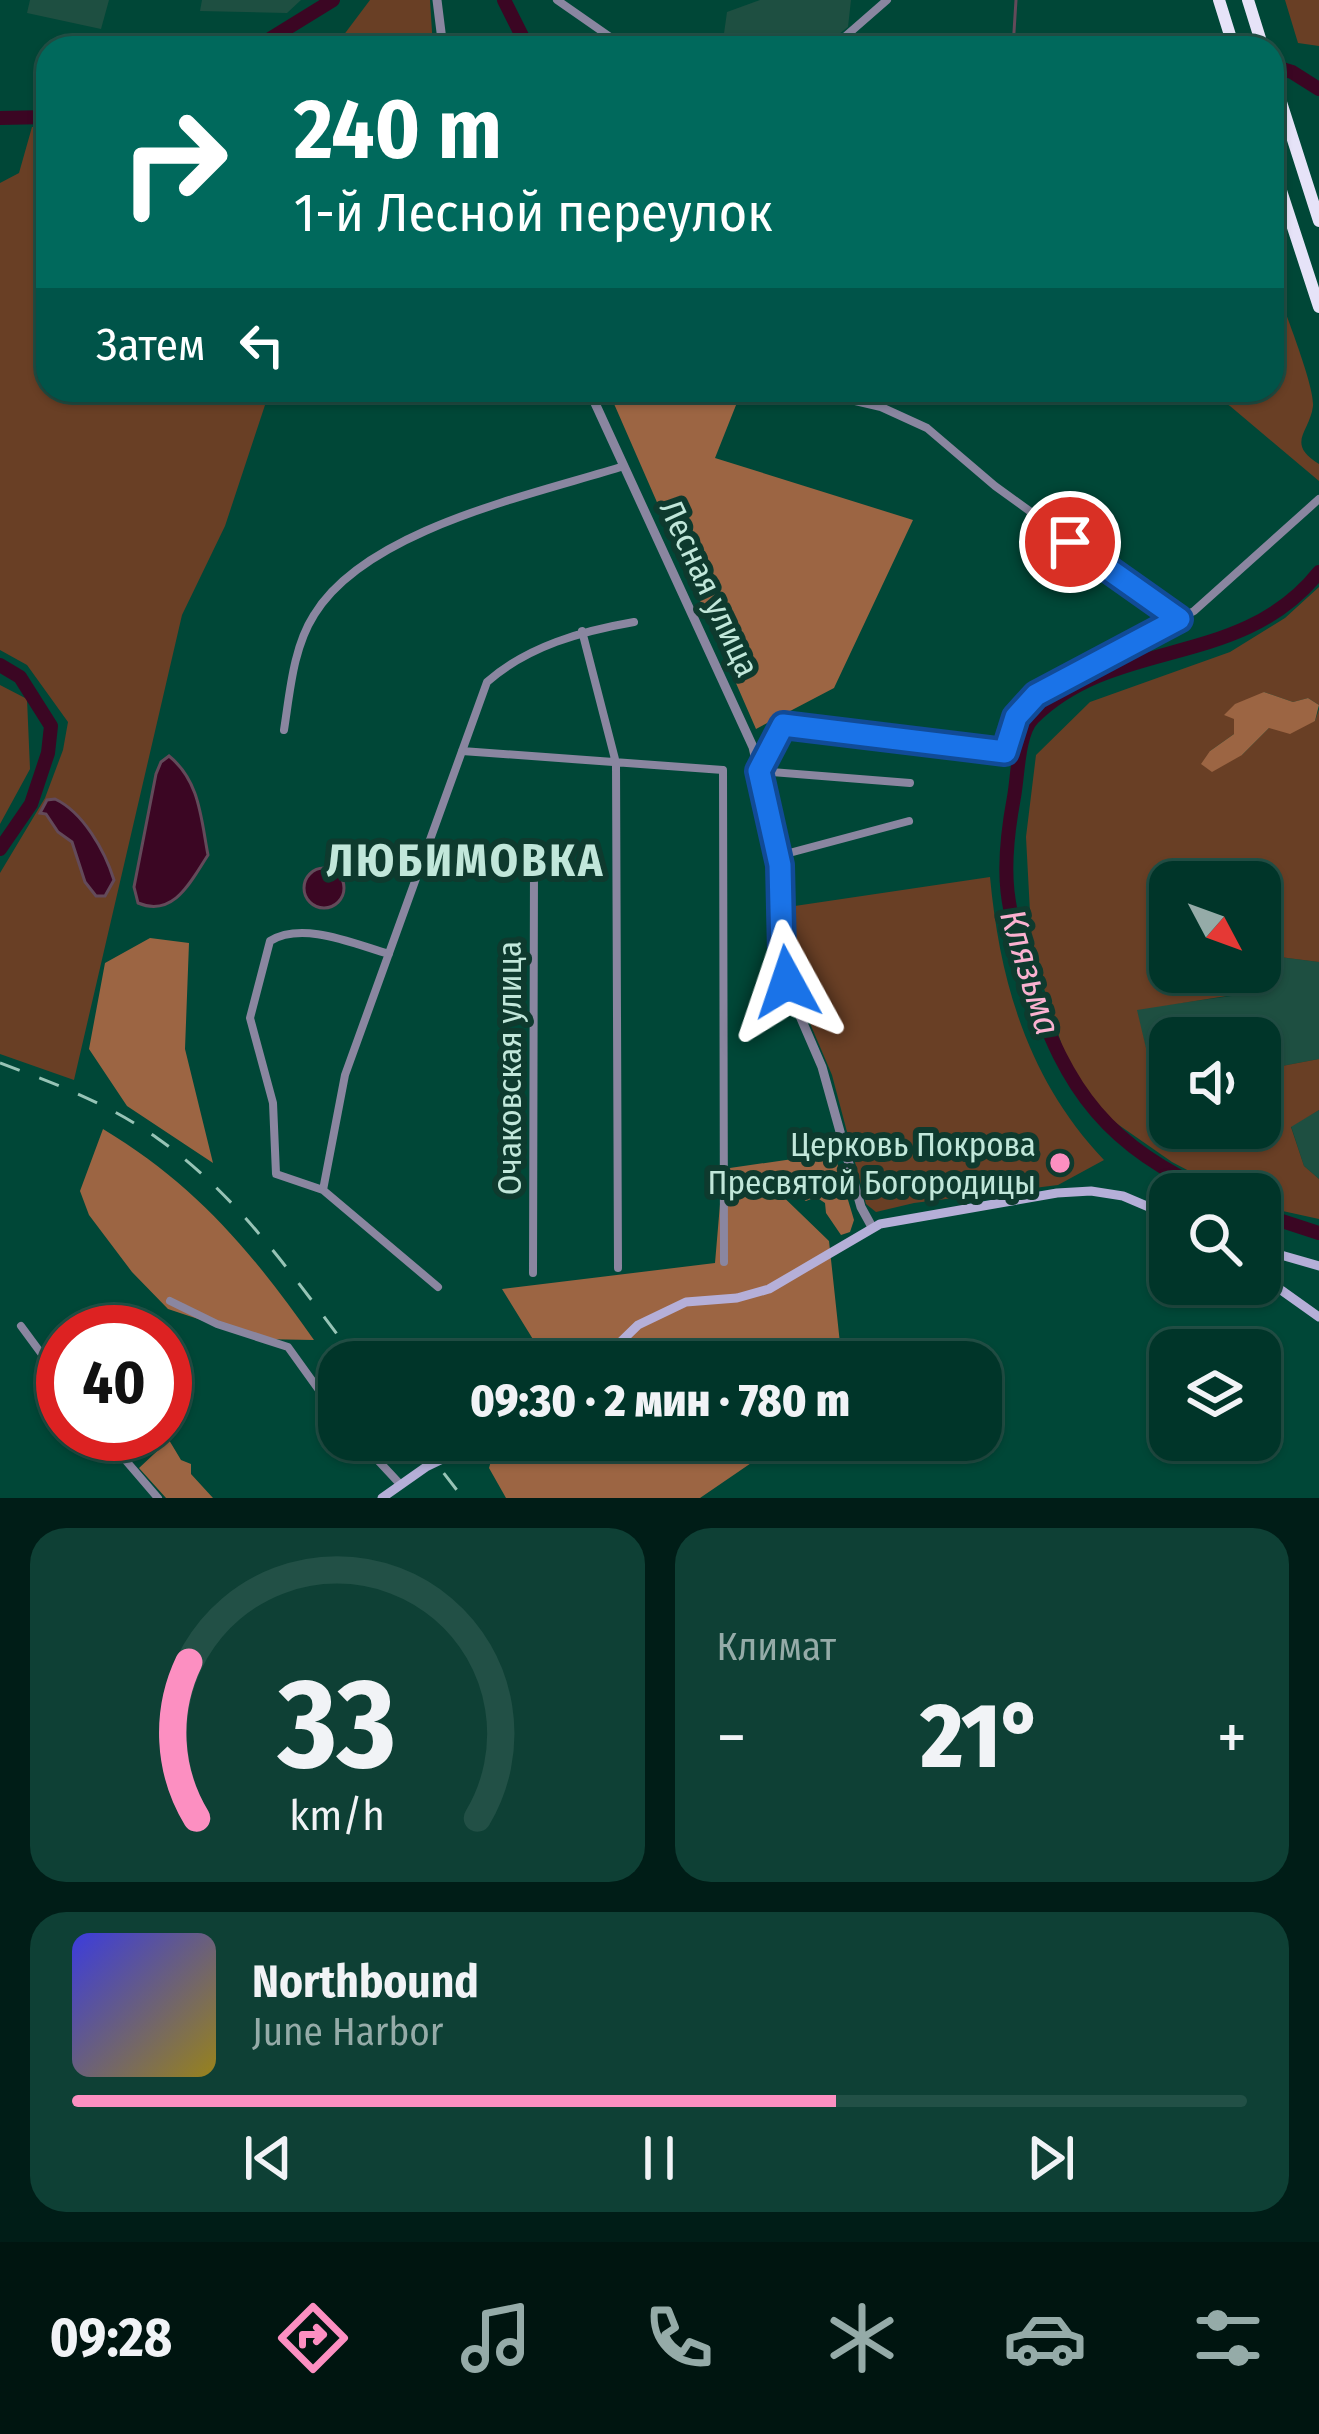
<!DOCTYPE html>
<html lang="ru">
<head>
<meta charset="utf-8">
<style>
  body { margin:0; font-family:"Fira Sans Condensed",sans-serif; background:#0e4035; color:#f1f3f6; height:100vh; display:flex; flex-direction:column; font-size:45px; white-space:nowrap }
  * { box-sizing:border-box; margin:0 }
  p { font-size:39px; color:#95aba8 }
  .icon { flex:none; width:66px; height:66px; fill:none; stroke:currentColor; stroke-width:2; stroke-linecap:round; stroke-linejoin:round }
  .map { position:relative; height:1498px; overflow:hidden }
  .details { display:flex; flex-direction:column; gap:30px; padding:30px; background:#001d17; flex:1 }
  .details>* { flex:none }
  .top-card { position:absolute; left:36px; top:36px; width:1248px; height:366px; border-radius:36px; box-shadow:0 3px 9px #0004,0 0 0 3px #225046; background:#00695c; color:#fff; overflow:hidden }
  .needle { width:78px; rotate:131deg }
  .controls { position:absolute; left:1149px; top:861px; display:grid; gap:24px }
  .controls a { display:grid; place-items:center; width:132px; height:132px; border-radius:24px; background:#003529; box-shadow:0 3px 9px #0004,0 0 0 3px #225046; font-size:60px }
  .speed { position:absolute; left:36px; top:1305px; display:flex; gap:24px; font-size:60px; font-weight:700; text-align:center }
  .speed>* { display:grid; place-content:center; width:156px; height:156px; border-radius:50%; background:#003529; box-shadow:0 3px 9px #0004,0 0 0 3px #225046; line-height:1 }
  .speed .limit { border:18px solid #d22; background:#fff; color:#111 }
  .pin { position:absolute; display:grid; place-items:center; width:102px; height:102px; color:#fff; margin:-51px; border:6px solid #fff; border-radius:50%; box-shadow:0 3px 12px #0007 }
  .me { position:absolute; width:132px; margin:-66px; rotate:355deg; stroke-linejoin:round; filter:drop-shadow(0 0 9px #0008) }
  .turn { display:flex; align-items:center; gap:42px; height:252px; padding:0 60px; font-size:54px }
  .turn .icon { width:156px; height:156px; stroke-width:2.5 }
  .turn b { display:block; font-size:84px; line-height:102px }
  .then { display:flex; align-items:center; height:114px; padding:0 60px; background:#0003; gap:24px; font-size:45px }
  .big { font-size:90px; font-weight:800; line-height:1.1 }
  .details .widget { flex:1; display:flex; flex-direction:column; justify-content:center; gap:18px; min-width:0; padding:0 42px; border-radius:36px; background:#0e4035 }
  .details .dial { align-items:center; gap:0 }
  .dial svg { height:312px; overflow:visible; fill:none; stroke:#225046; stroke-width:7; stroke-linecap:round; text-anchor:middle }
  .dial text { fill:#f1f3f6; stroke:none }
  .song { display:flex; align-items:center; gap:36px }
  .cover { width:144px; height:144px; border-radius:18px; background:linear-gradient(135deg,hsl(240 70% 55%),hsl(50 70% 35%)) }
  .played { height:12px; border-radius:6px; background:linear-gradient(90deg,#fc8fc1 65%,#225046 65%) }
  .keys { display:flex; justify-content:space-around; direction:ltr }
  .heat { display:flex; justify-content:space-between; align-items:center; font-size:66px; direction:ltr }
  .details .tiles { flex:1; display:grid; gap:30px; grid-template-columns:1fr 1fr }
  .widget:last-child { grid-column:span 2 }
  .trip { position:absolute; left:318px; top:1341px; width:684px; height:120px; border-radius:36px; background:#003529; box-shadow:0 3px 9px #0004,0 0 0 3px #225046; font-weight:800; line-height:120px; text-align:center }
  .dock { display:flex; height:192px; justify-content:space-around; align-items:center; background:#001510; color:#95aba8 }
  .dock .icon { width:84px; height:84px }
  .dock .on { color:#fc8fc1 }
  .dock b { font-size:54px; color:#f1f3f6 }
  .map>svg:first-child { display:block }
  .built { fill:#1e4f41 }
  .green { fill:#693f25 }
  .forest { fill:#9c6543 }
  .water { fill:#3b0623; stroke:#634a5a; stroke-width:3 }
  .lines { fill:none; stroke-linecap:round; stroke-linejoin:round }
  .stream { stroke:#634a5a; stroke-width:3 }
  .river { stroke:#3b0623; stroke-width:14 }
  .minor { stroke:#8a86a0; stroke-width:8 }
  .tertiary { stroke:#8a86a0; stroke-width:9 }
  .secondary { stroke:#b5afd8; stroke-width:9 }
  .trunk { stroke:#e6e3f8; stroke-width:12 }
  .rail { stroke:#97c4b6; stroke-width:3; stroke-dasharray:21 21; stroke-linecap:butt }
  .route-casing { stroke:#114b97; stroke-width:30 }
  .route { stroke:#1a73e8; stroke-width:21 }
  .poi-dot { fill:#fc8fc1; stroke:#0e3a2e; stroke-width:4.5 }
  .labels { text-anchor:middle; stroke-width:12; stroke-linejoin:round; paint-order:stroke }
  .street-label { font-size:33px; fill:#c1e7da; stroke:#0e3a2e }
  .poi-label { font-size:33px; fill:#c1e7da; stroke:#0e3a2e; text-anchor:end }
  .water-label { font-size:36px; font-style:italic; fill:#fab1d0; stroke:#0e3a2e }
  .district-label { font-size:45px; font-weight:bold; letter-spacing:3px; fill:#c1e7da; stroke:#0e3a2e }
</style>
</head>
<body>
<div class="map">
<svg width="1319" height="1498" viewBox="0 0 1319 1498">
  <rect width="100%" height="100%" fill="#004737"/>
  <path class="built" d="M30,0H109L101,29L27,13Z
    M202,0H301L287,13L200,11Z
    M760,0H851L848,27L821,48H722L727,12Z
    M1272,956L1319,962V1059L1260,1070V1038H1170V1085L1155,1087L1136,1009L1246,994L1244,972H1260V959Z
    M1319,1110V1179L1304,1166L1291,1126Z"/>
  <path class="green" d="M370,0H430L433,48H334Z
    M1285,0H1319V46L1298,43Z
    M48,126V390H270L225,526L182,615L74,1080L0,1054V873L45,798L63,750L68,722L27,665L0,650V183L19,173L32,127Z
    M1272,275C1280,300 1315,385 1313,406C1310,432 1285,443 1319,464V481L1230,406L1204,390H1272Z
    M1319,587V705L1308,698L1293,702L1264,692L1235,719L1234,734L1210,751L1242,755L1269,728L1315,721L1319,709V962L1272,956L1260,959V882H1170V972H1244L1246,993L1137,1010L1155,1086L1170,1085V1128H1260V1070L1319,1059V1110L1291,1127L1304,1166L1319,1179V1219L1260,1206V1194H1233L1172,1162L1103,1114L1069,1068L1032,950L1026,837L1036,755L1090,702L1230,652L1285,618Z
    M0,685L27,699L30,769L0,824Z
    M990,877C1000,984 1029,1081 1104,1160L1058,1185L914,1203L876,1212L866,1204L832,1075L792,981L787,953L788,907Z"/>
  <path class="forest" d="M608,390H708L740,395L715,458L913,520L834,688L756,729Z
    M1264,692L1293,702L1308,698L1319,705L1315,721L1290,734L1269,728L1242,755L1212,772L1201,764L1210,751L1234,734V719L1224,715L1235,704Z
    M150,938L189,943L185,1049L213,1163L127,1106L89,1049L105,963Z
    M103,1129C195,1184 253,1253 314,1340L258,1339L168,1309L132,1272L89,1215L80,1191Z
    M834,1153L854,1220L850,1232L841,1235L826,1213L825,1203L816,1197L806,1201L772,1178L770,1184L829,1241L842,1362H547L502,1289L715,1263L723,1169Z
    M169,1440L181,1460L191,1464V1474L213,1498H166L139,1468Z
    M497,1440H785L700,1498H506L489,1468Z"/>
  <path class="water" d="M169,756C200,781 201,819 208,855C191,881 174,918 138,903L134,887L156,774L161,762Z
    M55,799C83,812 105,851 114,880L105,896H96L85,882L72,842L58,832L46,814L40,813L47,800Z
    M304 888a20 20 0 1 1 40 0a20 20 0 1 1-40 0Z"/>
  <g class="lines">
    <path class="stream" d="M1013,48L1016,0"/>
    <path class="river" d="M504,0L528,48
      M255,48L333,0
      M1272,66L1292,72L1319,89
      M0,118L48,117
      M0,665L20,677L51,726L48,753L31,804L0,849
      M1215,1194C1109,1147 1066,1092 1031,983C1006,907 999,877 1014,797C1018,775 1018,733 1033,718C1116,636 1241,670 1319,572
      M1260,1214L1319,1233"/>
    <path class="minor" d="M557,0L626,48
      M832,48L887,0
      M808,390L881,407L927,428L995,486L1179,619
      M582,631L616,763L618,1268
      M284,730C290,692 293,648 314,615C366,529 532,495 624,466
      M462,751L723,770L724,1262
      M910,783L759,771L783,725L1005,752L1016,717L1036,695L1194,611L1319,499
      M778,856L909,821
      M389,954C354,944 303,921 270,941L250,1018L273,1103L276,1174L323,1190L438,1287
      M323,1190L345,1075L487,682C528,646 582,631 634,622
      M533,1273L534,863
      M170,1301L217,1324L288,1347L339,1418
      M21,1326L63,1383
      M103,1434L158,1498
      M359,1440L399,1483"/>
    <path class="tertiary" d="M437,0L443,48
      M589,390L753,747L780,865L782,952L787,986L822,1067L861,1207L872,1227"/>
    <path class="secondary" d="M1260,1249L1319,1266
      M1260,1275L1319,1317
      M600,1362L638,1325L686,1302L737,1298L769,1289L880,1224L1057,1193L1091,1191L1123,1196L1170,1216
      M382,1498L426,1467L482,1440"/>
    <path class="trunk" d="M1219,0L1234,48
      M1248,0L1263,48
      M1272,74L1319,221
      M1272,163L1319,307"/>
    <path class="rail" d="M0,1063C54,1083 109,1104 157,1138C240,1196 297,1282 358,1362
      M418,1440L463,1498"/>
  </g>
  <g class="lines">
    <g class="route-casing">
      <path id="route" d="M787,982L782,952L780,865L759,771L783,725L1005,752L1016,717L1036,695L1179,619L1070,542"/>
    </g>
    <use href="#route" class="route"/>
  </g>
  <circle class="poi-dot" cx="1060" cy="1163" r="12"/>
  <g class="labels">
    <g class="street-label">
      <text transform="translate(710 588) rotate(65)" y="12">Лесная улица</text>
      <text transform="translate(509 1068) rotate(-90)" y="12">Очаковская улица</text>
    </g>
    <g class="poi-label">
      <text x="1036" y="1156">Церковь Покрова<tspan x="1036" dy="38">Пресвятой Богородицы</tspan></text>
    </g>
    <g class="water-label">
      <text transform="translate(1031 972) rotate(73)" y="13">Клязьма</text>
    </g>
    <g class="district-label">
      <text x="466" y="876">ЛЮБИМОВКА</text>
    </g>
  </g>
</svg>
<div class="controls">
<a><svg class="needle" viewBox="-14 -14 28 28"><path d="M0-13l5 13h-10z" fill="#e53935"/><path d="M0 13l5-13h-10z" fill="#95aba8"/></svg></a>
<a><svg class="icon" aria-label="sound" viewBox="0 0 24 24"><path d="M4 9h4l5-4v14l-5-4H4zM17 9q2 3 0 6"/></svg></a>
<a><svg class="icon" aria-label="search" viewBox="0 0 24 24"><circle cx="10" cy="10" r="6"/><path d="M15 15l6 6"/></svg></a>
<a><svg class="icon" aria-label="layers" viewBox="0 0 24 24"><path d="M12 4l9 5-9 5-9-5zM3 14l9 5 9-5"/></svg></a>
</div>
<div class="speed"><div class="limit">40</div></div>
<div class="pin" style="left:1070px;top:542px;background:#d93025"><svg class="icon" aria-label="arrive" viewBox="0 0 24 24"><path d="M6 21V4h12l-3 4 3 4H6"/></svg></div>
<svg class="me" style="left:787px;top:982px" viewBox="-20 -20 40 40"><path d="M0-17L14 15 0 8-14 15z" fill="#1a73e8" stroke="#fff" stroke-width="4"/></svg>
<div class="trip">09:30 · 2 мин · 780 m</div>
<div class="top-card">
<div class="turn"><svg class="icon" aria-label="right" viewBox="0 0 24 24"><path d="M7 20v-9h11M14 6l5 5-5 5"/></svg><div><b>240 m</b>1-й Лесной переулок</div></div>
<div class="then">Затем<svg class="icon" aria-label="left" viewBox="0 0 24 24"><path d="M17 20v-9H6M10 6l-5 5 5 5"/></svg></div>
</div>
</div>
<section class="details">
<div class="tiles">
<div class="widget dial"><svg viewBox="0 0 100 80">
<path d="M14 69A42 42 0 1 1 86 69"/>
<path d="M14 69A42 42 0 0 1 12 29" stroke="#fc8fc1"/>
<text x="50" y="56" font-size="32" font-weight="700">33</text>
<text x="50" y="72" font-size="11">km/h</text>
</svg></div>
<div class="widget"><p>Климат</p>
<div class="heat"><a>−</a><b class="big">21°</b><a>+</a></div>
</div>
<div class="widget">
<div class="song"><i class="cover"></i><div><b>Northbound</b><p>June Harbor</p></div></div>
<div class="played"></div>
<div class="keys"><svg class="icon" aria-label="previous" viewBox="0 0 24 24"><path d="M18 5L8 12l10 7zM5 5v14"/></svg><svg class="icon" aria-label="pause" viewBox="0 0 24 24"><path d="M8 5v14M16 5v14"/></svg><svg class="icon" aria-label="next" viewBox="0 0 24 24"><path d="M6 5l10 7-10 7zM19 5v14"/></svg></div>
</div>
</div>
</section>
<nav class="dock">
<b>09:28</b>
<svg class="icon on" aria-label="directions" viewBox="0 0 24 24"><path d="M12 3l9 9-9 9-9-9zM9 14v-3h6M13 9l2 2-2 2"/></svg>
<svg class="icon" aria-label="music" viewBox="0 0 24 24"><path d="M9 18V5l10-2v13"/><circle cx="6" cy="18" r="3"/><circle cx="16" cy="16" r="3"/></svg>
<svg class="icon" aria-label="phone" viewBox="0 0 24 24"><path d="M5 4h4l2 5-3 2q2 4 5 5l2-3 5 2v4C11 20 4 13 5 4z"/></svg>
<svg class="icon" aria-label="climate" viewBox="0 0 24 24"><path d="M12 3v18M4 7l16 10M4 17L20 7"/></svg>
<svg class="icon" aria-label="car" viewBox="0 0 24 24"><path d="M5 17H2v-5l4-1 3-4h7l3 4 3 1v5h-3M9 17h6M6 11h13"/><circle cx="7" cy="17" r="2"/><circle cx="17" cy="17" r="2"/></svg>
<svg class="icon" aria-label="filters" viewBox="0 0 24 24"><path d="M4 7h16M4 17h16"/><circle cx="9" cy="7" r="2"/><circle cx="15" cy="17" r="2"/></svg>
</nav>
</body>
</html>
